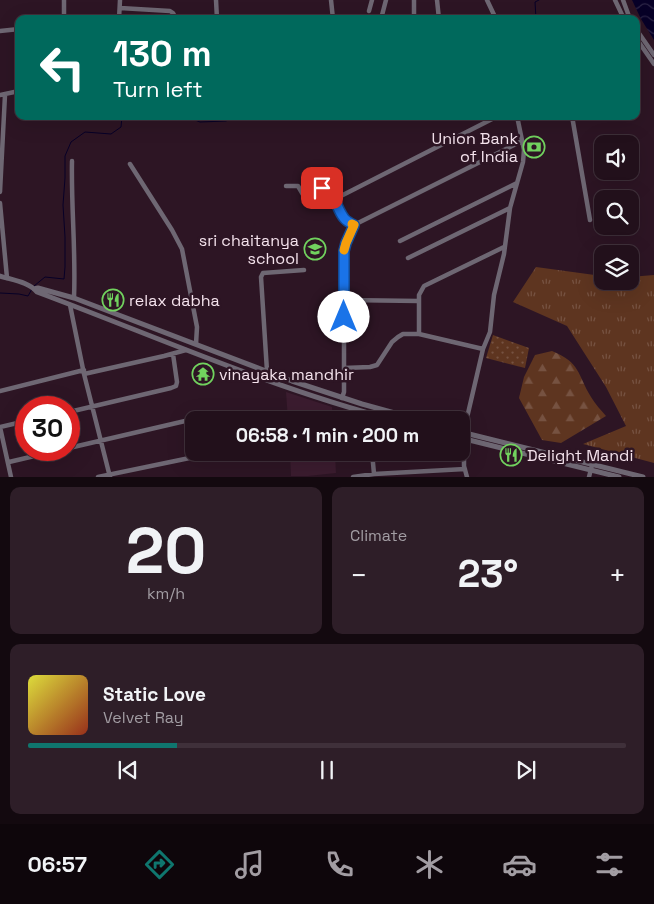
<!DOCTYPE html>
<html lang="en">
<head>
<meta charset="utf-8">
<style>
  body { margin:0; font-family:"Space Grotesk",sans-serif; background:#2e1e28; color:#f1f3f6; height:100vh; display:flex; flex-direction:column; font-size:19px; white-space:nowrap }
  * { box-sizing:border-box; margin:0 }
  p { font-size:16px; color:#a29da3 }
  .icon { flex:none; width:28px; height:28px; fill:none; stroke:currentColor; stroke-width:2; stroke-linecap:round; stroke-linejoin:round }
  .map { position:relative; height:477px; overflow:hidden }
  .panel { display:flex; flex-direction:column; gap:10px; padding:10px; background:#13090f; flex:1 }
  .panel>* { flex:none }
  .hud { position:absolute; left:15px; top:15px; width:625px; height:105px; border-radius:10px; box-shadow:0 5px 20px #0002,0 0 0 1px #3f303a; background:#00695c; color:#fff; overflow:hidden }
  .buttons { position:absolute; left:594px; top:135px; display:grid; gap:10px }
  .buttons a { display:grid; place-items:center; width:45px; height:45px; border-radius:10px; background:#22101b; box-shadow:0 5px 20px #0002,0 0 0 1px #3f303a; font-size:25px }
  .speed { position:absolute; left:15px; top:396px; display:flex; gap:10px; font-size:25px; font-weight:700; text-align:center }
  .speed>* { display:grid; place-content:center; width:65px; height:65px; border-radius:50%; background:#22101b; box-shadow:0 5px 20px #0002,0 0 0 1px #3f303a; line-height:1 }
  .speed .limit { border:8px solid #d22; background:#fff; color:#111 }
  .pin { position:absolute; display:grid; place-items:center; width:42px; height:42px; color:#fff; margin:-21px; border-radius:10px; box-shadow:0 2px 8px #0006 }
  .me { position:absolute; width:55px; margin:-28px; rotate:0deg; stroke-linejoin:round; filter:drop-shadow(0 0 4px #0008) }
  .turn { display:flex; align-items:center; gap:18px; height:105px; padding:0 15px; font-size:22px }
  .turn .icon { width:65px; height:65px; stroke-width:2.5 }
  .turn b { display:block; font-size:35px; line-height:42px }
  .big { font-size:38px; font-weight:700; line-height:1.1 }
  .panel .tile { flex:1; display:flex; flex-direction:column; justify-content:center; gap:8px; min-width:0; padding:0 18px; border-radius:10px; background:#2e1e28 }
  .panel .dial { align-items:center; gap:0 }
  .dial b { font-size:65px; line-height:1 }
  .song { display:flex; align-items:center; gap:15px }
  .cover { width:60px; height:60px; border-radius:8px; background:linear-gradient(135deg,hsl(60 70% 55%),hsl(10 70% 35%)) }
  .played { height:5px; border-radius:2px; background:linear-gradient(90deg,#0f766e 25%,#3f303a 25%) }
  .keys { display:flex; justify-content:space-around; direction:ltr }
  .heat { display:flex; justify-content:space-between; align-items:center; font-size:28px; direction:ltr }
  .panel .tiles { flex:1; display:grid; gap:10px; grid-template-columns:1fr 1fr }
  .tile:last-child { grid-column:span 2 }
  .trip { position:absolute; left:185px; top:411px; width:285px; height:50px; border-radius:10px; background:#22101b; box-shadow:0 5px 20px #0002,0 0 0 1px #3f303a; font-weight:700; line-height:50px; text-align:center }
  .tab-bar { display:flex; height:80px; justify-content:space-around; align-items:center; background:#0e060b; color:#a29da3 }
  .tab-bar .icon { width:35px; height:35px }
  .tab-bar .current { color:#0f766e }
  .tab-bar b { font-size:22px; color:#f1f3f6 }
  .map>svg:first-child { display:block }
  .built { fill:#3b1c2f }
  .grass { fill:url(#grass-tufts) }
  .forest { fill:url(#forest-firs) }
  .garden { fill:url(#garden-dots) }
  .water { fill:url(#water-waves) }
  .lines { fill:none; stroke-linecap:round; stroke-linejoin:round }
  .stream { stroke:#070027; stroke-width:1 }
  .minor { stroke:#6e6773; stroke-width:4.5 }
  .tertiary { stroke:#6e6773; stroke-width:5 }
  .route-casing { stroke:#114b97; stroke-width:12 }
  .route { stroke:#1a73e8; stroke-width:9 }
  .slow { stroke:#f59e0b; stroke-width:9 }
  .labels { text-anchor:middle; stroke-width:5; stroke-linejoin:round; paint-order:stroke }
  .poi-label { font-size:16px; fill:#f4e2ec; stroke:#2d1524; text-anchor:start }
</style>
</head>
<body>
<div class="map">
<svg width="654" height="477" viewBox="0 0 654 477">
  <defs>
    <pattern id="grass-tufts" width="24" height="20" patternUnits="userSpaceOnUse" patternTransform="scale(1.25)"><rect width="24" height="20" fill="#5e3520"/><path d="M3 7l-1-3M5 7V3M7 7l1-3M15 17l-1-3M17 17v-4M19 17l1-3" fill="none" stroke="#765241"/></pattern>
    <pattern id="forest-firs" width="22" height="20" patternUnits="userSpaceOnUse" patternTransform="scale(1.25)"><rect width="22" height="20" fill="#5e3520"/><path d="M5 1l3.5 6h-7zM16 11l3.5 6h-7z" fill="#765241"/></pattern>
    <pattern id="garden-dots" width="8" height="8" patternUnits="userSpaceOnUse" patternTransform="scale(1.25)"><rect width="8" height="8" fill="#5e3520"/><path d="M2 2h.1M6 6h.1" fill="none" stroke="#765241" stroke-width="1.8" stroke-linecap="round"/></pattern>
    <pattern id="water-waves" width="16" height="10" patternUnits="userSpaceOnUse" patternTransform="scale(1.25)"><rect width="16" height="10" fill="#070027"/><path d="M0 5q4-4 8 0t8 0" fill="none" stroke="#2c2546"/></pattern>
  </defs>
  <rect width="100%" height="100%" fill="#2d1524"/>
  <path class="built" d="M286,392L332,407L333,420H288Z
    M290,453H335L336,473L308,476H291Z"/>
  <path class="grass" d="M536,267L602,276V281H630V277L654,275V463L583,444L626,426L606,387L567,326L513,302Z"/>
  <path class="forest" d="M552,351C581,363 577,374 591,397C595,404 601,410 606,416L561,443L542,440L519,398L524,377L535,355Z"/>
  <path class="garden" d="M493,335L529,348L525,368L486,358Z"/>
  <path class="water" d="M632,0H654V40L641,19Z"/>
  <g class="lines">
    <path class="stream" d="M536,19L535,2L539,0
      M185,116L200,122L226,121L237,116
      M34,286L45,277L64,279L65,267V237L63,205L65,178V156L71,142L85,132L111,134L121,127L122,116
      M0,293L19,294L28,296L32,289"/>
    <path class="minor" d="M216,0L217,19
      M331,0L333,19
      M437,0L439,19
      M487,0L496,19
      M615,0L624,19
      M623,0L630,19
      M120,8L170,11L173,13L176,19
      M369,11L372,0
      M64,19V0
      M119,19L120,0
      M224,19L247,18
      M381,19L386,0
      M412,19L414,15V0
      M636,29L654,55
      M0,31L19,29
      M636,38L654,64
      M0,95L19,91
      M572,116L590,220
      M72,161C71,207 76,252 74,298
      M130,164L172,230L182,249L197,327L196,344
      M286,186H298L305,198L325,187L328,189L335,199
      M0,192L5,95
      M0,203L7,278
      M354,225L522,141
      M400,241L517,183
      M408,258L510,208
      M344,300L419,301
      M70,305L84,374L110,477
      M419,334V295L424,286L504,247
      M344,368L370,367L377,365L392,342L398,337L403,334H419L483,349
      M267,371L261,277L263,273L304,270
      M84,374L164,356L186,350
      M0,391L84,370
      M342,398L344,392V251L346,243L354,225L344,220L335,199L498,116
      M69,412L171,388L176,386L177,382L173,354
      M369,414L370,420
      M69,448L198,418
      M372,452L374,474
      M9,462L60,450
      M11,477L0,427L26,421
      M98,477L204,455
      M353,477L374,474L465,469
      M467,477L464,466V449L466,422L483,349L490,332L494,295L504,254L510,208L523,162L524,150L517,116
      M589,477L592,465"/>
    <path class="tertiary" d="M0,276C12,280 29,282 37,292C155,336 271,388 394,420
      M34,289L38,288L74,298L292,381L362,404L420,420
      M461,432L643,477
      M461,438L619,477"/>
  </g>
  <g class="lines">
    <g class="route-casing">
      <path id="route" d="M322,188L325,187C336,195 336,208 344,218C346,221 350,223 354,225L346,243L344,251V317"/>
    </g>
    <use href="#route" class="route"/>
    <path class="slow" d="M344,250L346,243L354,225L352,224"/>
  </g>
  <defs>
    <g id="bank-ring" transform="scale(1.125)"><circle r="9.5" fill="#2d1524" stroke="#71d25e" stroke-width="1.5"/><path d="M-6-4H6V4H-6ZM0-2.3a2.3 2.3 0 1 0 0 4.6a2.3 2.3 0 1 0 0-4.6Z" fill="#71d25e"/></g>
    <g id="school-ring" transform="scale(1.125)"><circle r="9.5" fill="#2d1524" stroke="#71d25e" stroke-width="1.5"/><path d="M0-5L7-2L0 1L-7-2ZM-4 1L0 2.5L4 1V4Q0 6-4 4Z" fill="#71d25e"/></g>
    <g id="restaurant-ring" transform="scale(1.125)"><circle r="9.5" fill="#2d1524" stroke="#71d25e" stroke-width="1.5"/><path d="M-5-6h1v4h1v-4h1v4h1v-4h1v5L-1.5 .5V6h-2V.5L-5-1ZM5-6V6H3V1.5H1.5Q1.5-4 5-6Z" fill="#71d25e"/></g>
    <g id="temple-ring" transform="scale(1.125)"><circle r="9.5" fill="#2d1524" stroke="#71d25e" stroke-width="1.5"/><path d="M0-6L5-2H3V0L6.5 2.5H4V6H1.5V3h-3V6H-4V2.5H-6.5L-3 0V-2H-5Z" fill="#71d25e"/></g>
  </defs>
  <g fill-rule="evenodd">
    <use href="#bank-ring" x="534" y="147"/>
    <use href="#school-ring" x="315" y="249"/>
    <use href="#restaurant-ring" x="113" y="300"/>
    <use href="#temple-ring" x="203" y="374"/>
    <use href="#restaurant-ring" x="511" y="455"/>
  </g>
  <g class="labels">
    <g class="poi-label">
      <text x="518" y="144" text-anchor="end">Union Bank<tspan x="518" dy="18">of India</tspan></text>
      <text x="299" y="246" text-anchor="end">sri chaitanya<tspan x="299" dy="18">school</tspan></text>
      <text x="129" y="306">relax dabha</text>
      <text x="219" y="380">vinayaka mandhir</text>
      <text x="527" y="461">Delight Mandi</text>
    </g>
  </g>
</svg>
<div class="buttons">
<a><svg class="icon" aria-label="sound" viewBox="0 0 24 24"><path d="M4 9h4l5-4v14l-5-4H4zM17 9q2 3 0 6"/></svg></a>
<a><svg class="icon" aria-label="search" viewBox="0 0 24 24"><circle cx="10" cy="10" r="6"/><path d="M15 15l6 6"/></svg></a>
<a><svg class="icon" aria-label="layers" viewBox="0 0 24 24"><path d="M12 4l9 5-9 5-9-5zM3 14l9 5 9-5"/></svg></a>
</div>
<div class="speed"><div class="limit">30</div></div>
<div class="pin" style="left:322px;top:188px;background:#d93025"><svg class="icon" aria-label="arrive" viewBox="0 0 24 24"><path d="M6 21V4h12l-3 4 3 4H6"/></svg></div>
<svg class="me" style="left:344px;top:317px" viewBox="-20 -20 40 40"><circle r="19" fill="#fff"/><path d="M0-13L10 11 0 6-10 11z" fill="#1a73e8"/></svg>
<div class="trip">06:58 · 1 min · 200 m</div>
<div class="hud">
<div class="turn"><svg class="icon" aria-label="left" viewBox="0 0 24 24"><path d="M17 20v-9H6M10 6l-5 5 5 5"/></svg><div><b>130 m</b>Turn left</div></div>
</div>
</div>
<section class="panel">
<div class="tiles">
<div class="tile dial"><b>20</b><p>km/h</p></div>
<div class="tile"><p>Climate</p>
<div class="heat"><a>−</a><b class="big">23°</b><a>+</a></div>
</div>
<div class="tile">
<div class="song"><i class="cover"></i><div><b>Static Love</b><p>Velvet Ray</p></div></div>
<div class="played"></div>
<div class="keys"><svg class="icon" aria-label="previous" viewBox="0 0 24 24"><path d="M18 5L8 12l10 7zM5 5v14"/></svg><svg class="icon" aria-label="pause" viewBox="0 0 24 24"><path d="M8 5v14M16 5v14"/></svg><svg class="icon" aria-label="next" viewBox="0 0 24 24"><path d="M6 5l10 7-10 7zM19 5v14"/></svg></div>
</div>
</div>
</section>
<nav class="tab-bar">
<b>06:57</b>
<svg class="icon current" aria-label="directions" viewBox="0 0 24 24"><path d="M12 3l9 9-9 9-9-9zM9 14v-3h6M13 9l2 2-2 2"/></svg>
<svg class="icon" aria-label="music" viewBox="0 0 24 24"><path d="M9 18V5l10-2v13"/><circle cx="6" cy="18" r="3"/><circle cx="16" cy="16" r="3"/></svg>
<svg class="icon" aria-label="phone" viewBox="0 0 24 24"><path d="M5 4h4l2 5-3 2q2 4 5 5l2-3 5 2v4C11 20 4 13 5 4z"/></svg>
<svg class="icon" aria-label="climate" viewBox="0 0 24 24"><path d="M12 3v18M4 7l16 10M4 17L20 7"/></svg>
<svg class="icon" aria-label="car" viewBox="0 0 24 24"><path d="M5 17H2v-5l4-1 3-4h7l3 4 3 1v5h-3M9 17h6M6 11h13"/><circle cx="7" cy="17" r="2"/><circle cx="17" cy="17" r="2"/></svg>
<svg class="icon" aria-label="filters" viewBox="0 0 24 24"><path d="M4 7h16M4 17h16"/><circle cx="9" cy="7" r="2"/><circle cx="15" cy="17" r="2"/></svg>
</nav>
</body>
</html>
